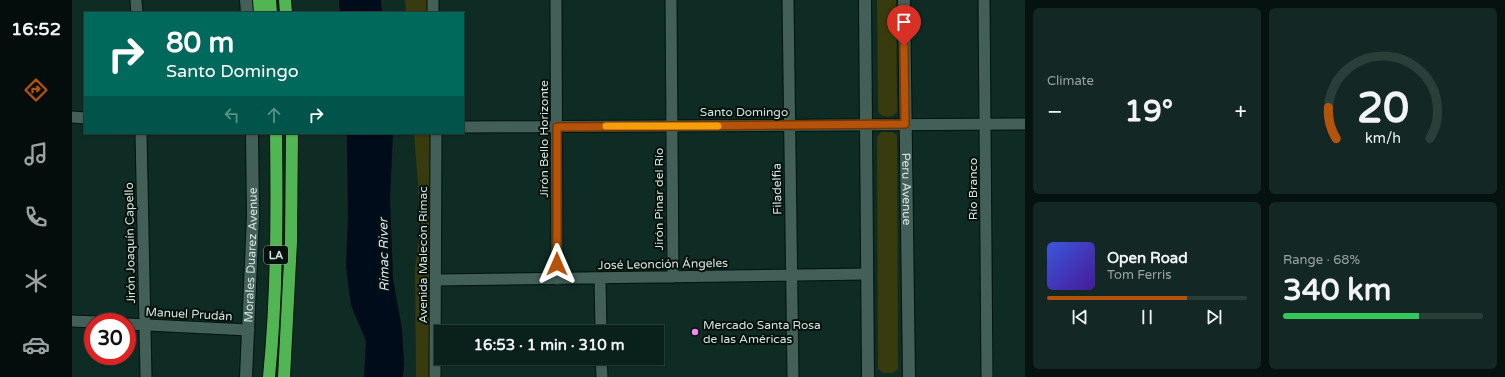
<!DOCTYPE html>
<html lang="en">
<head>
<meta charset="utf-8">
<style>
  body { margin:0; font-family:"Varela Round",sans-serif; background:#132824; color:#f1f3f6; height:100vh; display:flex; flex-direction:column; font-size:15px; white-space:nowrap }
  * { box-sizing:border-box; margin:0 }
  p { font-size:13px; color:#99a3a3 }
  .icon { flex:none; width:22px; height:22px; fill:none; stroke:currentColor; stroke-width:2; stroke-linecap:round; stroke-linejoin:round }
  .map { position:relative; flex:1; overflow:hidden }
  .panel { display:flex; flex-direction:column; gap:8px; padding:8px; background:#06120f; width:480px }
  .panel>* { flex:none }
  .guide { position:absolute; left:12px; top:12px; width:380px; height:122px; border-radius:0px; box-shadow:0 1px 3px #0004,0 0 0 1px #2a3e3a; background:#00695c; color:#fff; overflow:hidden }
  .speed { position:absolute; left:12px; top:313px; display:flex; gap:8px; font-size:20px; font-weight:700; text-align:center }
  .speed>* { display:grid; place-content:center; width:52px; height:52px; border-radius:50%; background:#0a201b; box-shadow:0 1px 3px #0004,0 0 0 1px #2a3e3a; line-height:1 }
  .speed .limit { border:6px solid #d22; background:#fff; color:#111 }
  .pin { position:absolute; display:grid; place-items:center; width:34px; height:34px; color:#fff; margin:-41px -17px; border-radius:50% 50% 50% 0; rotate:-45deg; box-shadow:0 0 4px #0007 }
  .pin .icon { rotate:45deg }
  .me { position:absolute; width:44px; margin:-22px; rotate:0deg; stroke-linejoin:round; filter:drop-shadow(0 0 3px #0008) }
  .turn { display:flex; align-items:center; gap:14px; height:84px; padding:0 16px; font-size:18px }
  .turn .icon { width:52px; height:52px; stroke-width:2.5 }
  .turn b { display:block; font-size:28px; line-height:34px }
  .lanes { display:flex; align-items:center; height:38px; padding:0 16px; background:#0003; justify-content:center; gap:20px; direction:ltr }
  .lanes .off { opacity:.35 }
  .big { font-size:30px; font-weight:700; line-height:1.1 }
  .panel .card { flex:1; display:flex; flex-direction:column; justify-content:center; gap:6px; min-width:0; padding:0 14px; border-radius:6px; background:#132824 }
  .panel .dial { align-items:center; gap:0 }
  .dial svg { height:104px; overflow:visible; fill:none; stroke:#2a3e3a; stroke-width:7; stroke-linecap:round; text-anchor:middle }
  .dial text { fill:#f1f3f6; stroke:none }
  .song { display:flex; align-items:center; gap:12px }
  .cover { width:48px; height:48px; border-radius:6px; background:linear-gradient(135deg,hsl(230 70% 55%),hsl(260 70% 35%)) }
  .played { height:4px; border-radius:2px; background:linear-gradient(90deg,#b45309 70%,#2a3e3a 70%) }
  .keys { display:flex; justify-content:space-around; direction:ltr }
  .heat { display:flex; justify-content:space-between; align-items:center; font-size:22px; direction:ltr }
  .charge { height:6px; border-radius:3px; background:linear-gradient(90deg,#34c759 68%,#2a3e3a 0) }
  .panel .tiles { flex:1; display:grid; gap:8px; grid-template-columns:repeat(2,1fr) }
  .trip { position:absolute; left:362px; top:325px; width:230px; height:40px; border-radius:0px; background:#0a201b; box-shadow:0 1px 3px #0004,0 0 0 1px #2a3e3a; font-weight:700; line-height:40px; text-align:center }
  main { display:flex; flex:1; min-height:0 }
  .tab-bar { display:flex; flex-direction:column; width:72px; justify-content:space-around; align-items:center; background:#040d0b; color:#99a3a3 }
  .tab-bar .icon { width:28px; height:28px }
  .tab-bar .selected { color:#b45309 }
  .tab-bar b { font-size:18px; color:#f1f3f6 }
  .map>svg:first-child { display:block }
  .green { fill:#383b0e }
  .water { fill:#000c19 }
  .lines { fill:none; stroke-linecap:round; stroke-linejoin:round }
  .street-casing { stroke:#00130d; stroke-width:13 }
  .secondary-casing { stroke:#00130d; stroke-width:14 }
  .highway-casing { stroke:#00130d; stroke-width:14 }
  .street { stroke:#436058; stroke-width:11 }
  .secondary { stroke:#436058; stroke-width:12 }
  .highway { stroke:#50b552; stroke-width:12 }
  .route-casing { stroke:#753606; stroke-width:10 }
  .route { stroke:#b45309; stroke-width:7 }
  .slow { stroke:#f59e0b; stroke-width:7 }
  .poi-dot { fill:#f489f0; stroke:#06110d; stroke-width:1.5 }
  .labels { text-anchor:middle; stroke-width:4; stroke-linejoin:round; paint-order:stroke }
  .shield { fill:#06110d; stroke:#96a49f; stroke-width:1 }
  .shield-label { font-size:11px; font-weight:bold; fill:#d3e3dd }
  .street-label { font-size:12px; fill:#d3e3dd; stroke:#06110d }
  .poi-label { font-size:12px; fill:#d3e3dd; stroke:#06110d; text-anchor:start }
  .water-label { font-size:13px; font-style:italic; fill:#d5e8f4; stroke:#06110d }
</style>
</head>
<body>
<main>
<nav class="tab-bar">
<b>16:52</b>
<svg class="icon selected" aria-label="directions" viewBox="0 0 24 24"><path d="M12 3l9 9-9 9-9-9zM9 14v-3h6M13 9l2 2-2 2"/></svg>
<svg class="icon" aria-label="music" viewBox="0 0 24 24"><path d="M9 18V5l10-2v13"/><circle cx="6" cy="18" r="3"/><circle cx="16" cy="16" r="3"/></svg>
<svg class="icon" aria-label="phone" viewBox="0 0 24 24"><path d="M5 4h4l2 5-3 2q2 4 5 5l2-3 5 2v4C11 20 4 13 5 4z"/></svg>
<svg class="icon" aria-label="climate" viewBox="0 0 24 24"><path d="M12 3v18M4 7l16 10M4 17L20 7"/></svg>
<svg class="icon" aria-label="car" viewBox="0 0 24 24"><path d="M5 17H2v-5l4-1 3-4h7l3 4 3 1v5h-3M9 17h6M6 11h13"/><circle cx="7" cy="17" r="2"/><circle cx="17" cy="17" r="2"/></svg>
</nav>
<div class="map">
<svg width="953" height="377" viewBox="0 0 953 377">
  <rect width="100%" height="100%" fill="#0e2b24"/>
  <path class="green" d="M333,0H355L356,13H334Z
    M805,0H824L825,112C820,118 811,118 806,112Z
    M809,132H820L825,135L826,369L821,373H811L806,369L805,137Z
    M342,133H359V377H344L343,268L349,224Z"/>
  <path class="water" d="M267,0H309L310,13H268Z
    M275,133H321L318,198L321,280L330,328L332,364L331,377H292L294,341L279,305L274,267L276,218Z"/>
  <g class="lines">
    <g class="street-casing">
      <path id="street" d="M64,0L65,13
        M361,0V13
        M484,0L485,279
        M599,0L601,277
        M716,0L721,377
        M912,0L915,377
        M0,117L13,118
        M391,127L953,124
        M69,133L74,377
        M528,278L529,332
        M364,280L795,274
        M0,321L24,322
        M55,324L177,330
        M529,358L530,377
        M363,377L364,133"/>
    </g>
    <g class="secondary-casing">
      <g id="secondary">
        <path d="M174,0L175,13"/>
        <path d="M793,0L796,377"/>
        <path id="s1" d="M832,0L837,377"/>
        <path id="s2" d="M174,377L181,216L180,133"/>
      </g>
    </g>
    <g class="highway-casing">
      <path id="highway" d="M187,0L188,13
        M198,0L199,13
        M213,0L214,13
        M197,377C205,296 205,214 204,133
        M212,377L219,242L220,133"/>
    </g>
    <use href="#street" class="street"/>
    <use href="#secondary" class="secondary"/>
    <use href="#highway" class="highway"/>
  </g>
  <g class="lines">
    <g class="route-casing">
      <path id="route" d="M485,264V127L833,124L832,46"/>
    </g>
    <use href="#route" class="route"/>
    <path class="slow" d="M534,126H646"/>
  </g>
  <circle class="poi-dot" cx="623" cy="332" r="4"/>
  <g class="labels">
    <rect class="shield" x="192" y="246" width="24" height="18" rx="3"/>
    <g class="shield-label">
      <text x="204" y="259">LA</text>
    </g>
    <g class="street-label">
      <text x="672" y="116">Santo Domingo</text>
      <text transform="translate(472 139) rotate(-90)" y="4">Jirón Bello Horizonte</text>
      <text dy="4" stroke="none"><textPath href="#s1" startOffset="189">Peru Avenue</textPath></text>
      <text transform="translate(705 189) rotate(-91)" y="4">Filadelfia</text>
      <text transform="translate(901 189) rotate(-90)" y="4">Río Branco</text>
      <text transform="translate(587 199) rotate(-90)" y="4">Jirón Pinar del Río</text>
      <text transform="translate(58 243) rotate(-91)" y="4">Jirón Joaquín Capello</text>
      <text dy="4" stroke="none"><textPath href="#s2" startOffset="122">Morales Duarez Avenue</textPath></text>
      <text transform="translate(351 255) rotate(-90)" y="4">Avenida Malecón Rímac</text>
      <text transform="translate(591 264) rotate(-1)" y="4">José Leonción Ángeles</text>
      <text transform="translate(117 314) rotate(3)" y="4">Manuel Prudán</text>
    </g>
    <g class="poi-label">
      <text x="631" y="329">Mercado Santa Rosa<tspan x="631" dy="14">de las Américas</tspan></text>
    </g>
    <g class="water-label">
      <text transform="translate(311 255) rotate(-91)" y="5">Rimac River</text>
    </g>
  </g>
</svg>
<div class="speed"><div class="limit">30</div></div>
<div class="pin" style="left:832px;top:46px;background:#d93025"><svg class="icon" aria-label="arrive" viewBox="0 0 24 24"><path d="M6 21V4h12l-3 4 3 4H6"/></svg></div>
<svg class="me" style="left:485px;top:264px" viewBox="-20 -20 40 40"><path d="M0-17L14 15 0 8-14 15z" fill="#b45309" stroke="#fff" stroke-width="4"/></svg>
<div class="trip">16:53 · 1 min · 310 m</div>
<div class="guide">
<div class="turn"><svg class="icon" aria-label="right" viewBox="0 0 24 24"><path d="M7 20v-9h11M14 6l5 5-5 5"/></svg><div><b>80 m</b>Santo Domingo</div></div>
<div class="lanes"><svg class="icon off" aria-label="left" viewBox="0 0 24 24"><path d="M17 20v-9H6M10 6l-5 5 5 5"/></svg><svg class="icon off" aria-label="ahead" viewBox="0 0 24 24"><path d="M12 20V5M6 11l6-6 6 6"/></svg><svg class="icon" aria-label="right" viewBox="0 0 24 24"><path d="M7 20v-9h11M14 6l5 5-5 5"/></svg></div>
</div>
</div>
<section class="panel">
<div class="tiles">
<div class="card"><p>Climate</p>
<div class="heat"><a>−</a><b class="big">19°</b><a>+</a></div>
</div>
<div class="card dial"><svg viewBox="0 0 100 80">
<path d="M14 69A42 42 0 1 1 86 69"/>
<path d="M14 69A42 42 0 0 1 8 45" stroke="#b45309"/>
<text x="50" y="56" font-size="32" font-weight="700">20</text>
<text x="50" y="72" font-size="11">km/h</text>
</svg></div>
<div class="card">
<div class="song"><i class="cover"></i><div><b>Open Road</b><p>Tom Ferris</p></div></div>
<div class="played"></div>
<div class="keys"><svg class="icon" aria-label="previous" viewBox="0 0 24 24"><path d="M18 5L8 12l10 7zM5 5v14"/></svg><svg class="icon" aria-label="pause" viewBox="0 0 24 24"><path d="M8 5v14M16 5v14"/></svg><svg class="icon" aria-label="next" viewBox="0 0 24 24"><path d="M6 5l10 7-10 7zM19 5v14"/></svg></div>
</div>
<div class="card"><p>Range · 68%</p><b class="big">340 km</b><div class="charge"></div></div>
</div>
</section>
</main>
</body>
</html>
